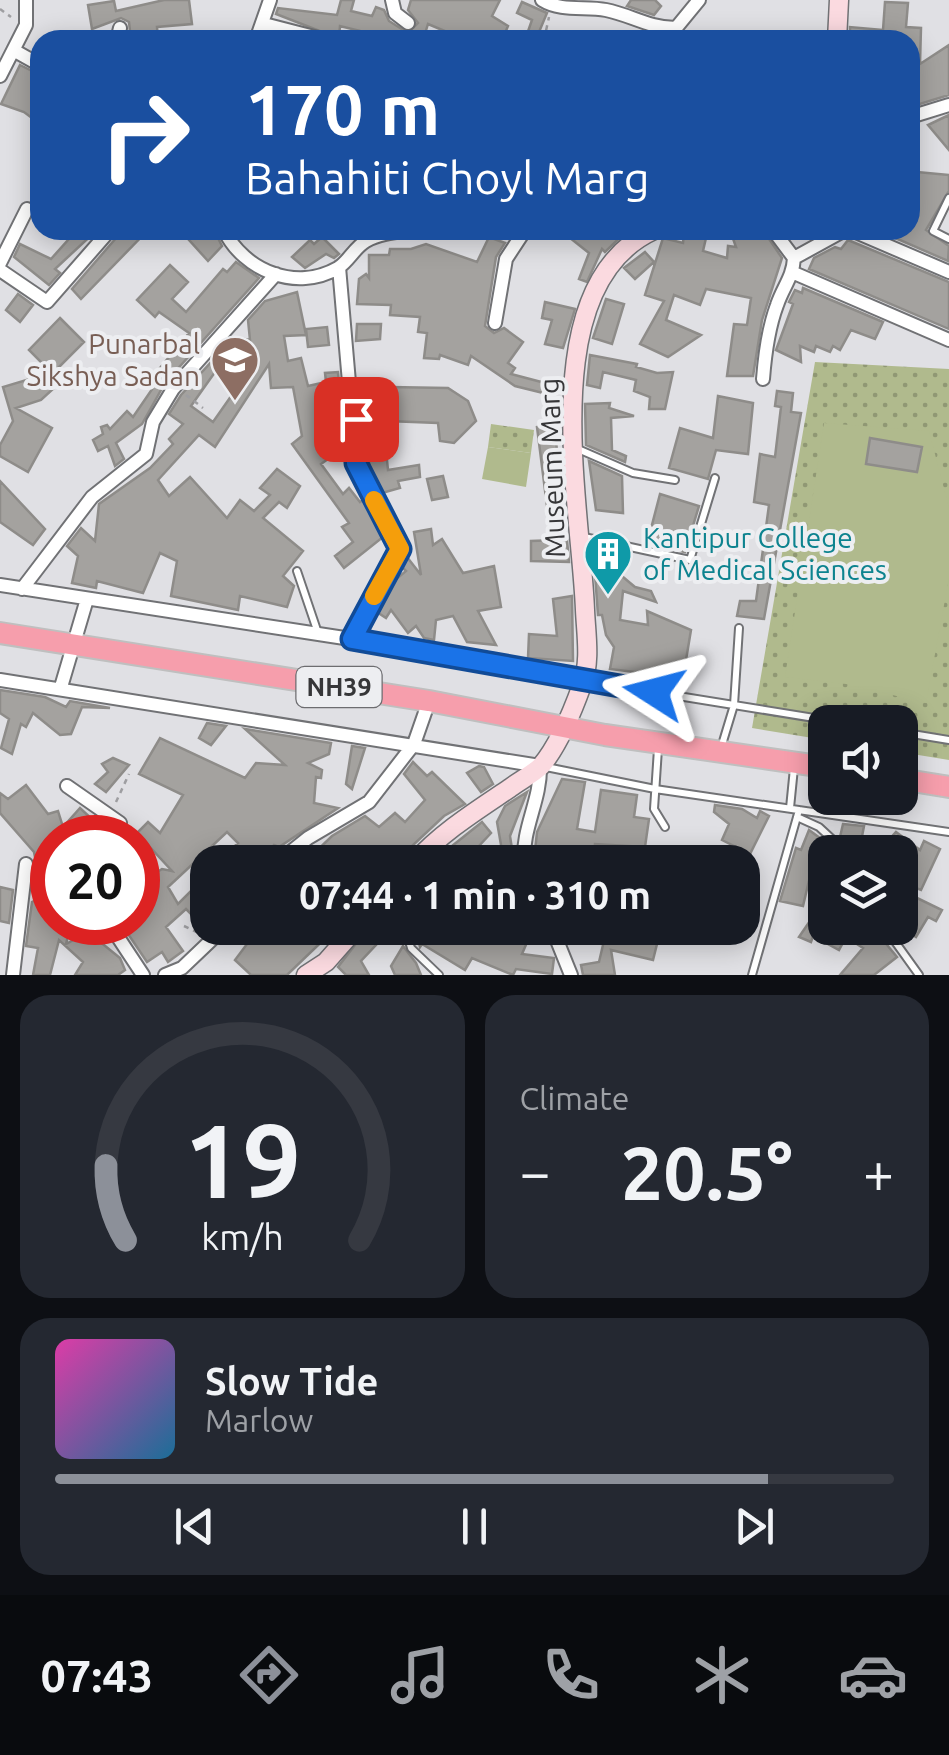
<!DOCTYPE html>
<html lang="en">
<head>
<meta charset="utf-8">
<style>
  body { margin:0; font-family:Ubuntu,sans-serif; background:#242831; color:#f1f3f6; height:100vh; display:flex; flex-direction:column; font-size:38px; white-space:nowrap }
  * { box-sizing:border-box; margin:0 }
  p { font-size:32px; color:#9ea1a6 }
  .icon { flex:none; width:55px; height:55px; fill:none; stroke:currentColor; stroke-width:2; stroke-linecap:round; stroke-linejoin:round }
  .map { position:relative; height:975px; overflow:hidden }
  .panel { display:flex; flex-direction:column; gap:20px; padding:20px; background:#0d0f14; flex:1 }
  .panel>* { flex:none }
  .top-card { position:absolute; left:30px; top:30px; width:890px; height:210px; border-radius:30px; box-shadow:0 5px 25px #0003; background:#1a4fa0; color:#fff; overflow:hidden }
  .tools { position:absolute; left:808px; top:705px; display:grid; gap:20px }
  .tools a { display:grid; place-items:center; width:110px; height:110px; border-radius:20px; background:#171b24; box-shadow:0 5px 25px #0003; font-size:50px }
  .speed { position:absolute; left:30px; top:815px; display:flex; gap:20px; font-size:50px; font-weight:700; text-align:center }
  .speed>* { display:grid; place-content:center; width:130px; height:130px; border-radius:50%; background:#171b24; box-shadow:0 5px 25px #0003; line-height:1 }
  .speed .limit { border:15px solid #d22; background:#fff; color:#111 }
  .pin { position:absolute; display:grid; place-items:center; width:85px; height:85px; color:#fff; margin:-42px; border-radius:20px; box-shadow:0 5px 15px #0006 }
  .me { position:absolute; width:110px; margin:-55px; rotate:279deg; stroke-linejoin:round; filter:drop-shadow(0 0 8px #0008) }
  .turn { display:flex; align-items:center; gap:35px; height:210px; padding:0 50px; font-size:45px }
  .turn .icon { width:130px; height:130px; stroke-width:2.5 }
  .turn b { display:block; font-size:70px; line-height:85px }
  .big { font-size:75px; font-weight:700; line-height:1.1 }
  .panel .widget { flex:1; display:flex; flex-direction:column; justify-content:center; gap:15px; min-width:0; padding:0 35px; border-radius:30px; background:#242831 }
  .panel .dial { align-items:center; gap:0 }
  .dial svg { height:260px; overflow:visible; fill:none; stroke:#363941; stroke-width:7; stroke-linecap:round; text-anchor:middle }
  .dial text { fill:#f1f3f6; stroke:none }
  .song { display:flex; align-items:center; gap:30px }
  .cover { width:120px; height:120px; border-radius:15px; background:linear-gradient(135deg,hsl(320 70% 55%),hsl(200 70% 35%)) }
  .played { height:10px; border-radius:5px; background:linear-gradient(90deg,#8c9099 85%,#363941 85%) }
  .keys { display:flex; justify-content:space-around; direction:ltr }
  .heat { display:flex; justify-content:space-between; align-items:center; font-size:55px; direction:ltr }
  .panel .tiles { flex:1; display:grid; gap:20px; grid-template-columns:1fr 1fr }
  .widget:last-child { grid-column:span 2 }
  .trip { position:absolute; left:190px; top:845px; width:570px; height:100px; border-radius:30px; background:#171b24; box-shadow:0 5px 25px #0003; font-weight:700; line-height:100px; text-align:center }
  .menu { display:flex; height:160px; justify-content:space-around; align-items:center; background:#090b0e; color:#9ea1a6 }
  .menu .icon { width:70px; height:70px }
  .menu .current { color:#8c9099 }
  .menu b { font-size:45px; color:#f1f3f6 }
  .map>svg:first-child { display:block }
  .grass { fill:url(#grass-dots) }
  .garden { fill:#b0ba8d }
  .building { fill:#a4a29f; stroke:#8e8c89; stroke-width:2.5; fill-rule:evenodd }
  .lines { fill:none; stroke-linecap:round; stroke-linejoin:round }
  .service-casing { stroke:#717275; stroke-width:10 }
  .minor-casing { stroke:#717275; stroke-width:16 }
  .secondary-casing { stroke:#717275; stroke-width:21 }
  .trunk-casing { stroke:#bfbfbf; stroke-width:24 }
  .path { stroke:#9e9ea1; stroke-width:2.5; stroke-dasharray:5 5; stroke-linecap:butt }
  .service { stroke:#fff; stroke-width:6 }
  .minor { stroke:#fff; stroke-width:12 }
  .secondary { stroke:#fbdae0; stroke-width:18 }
  .trunk { stroke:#f69eac; stroke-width:20 }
  .route-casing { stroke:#114b97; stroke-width:25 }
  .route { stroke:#1a73e8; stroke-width:18 }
  .slow { stroke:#f59e0b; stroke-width:18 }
  .labels { text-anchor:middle; stroke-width:8; stroke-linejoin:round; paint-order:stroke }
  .shield { fill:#edeef1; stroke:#6d6d70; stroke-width:2.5 }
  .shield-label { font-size:25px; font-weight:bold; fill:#363638 }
  .education-label { font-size:28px; fill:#785e54; stroke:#edeef1; text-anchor:end }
  .street-label { font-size:28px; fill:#363638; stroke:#edeef1 }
  .culture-label { font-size:28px; fill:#0d838f; stroke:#edeef1; text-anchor:start }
</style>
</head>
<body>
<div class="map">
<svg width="949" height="975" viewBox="0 0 949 975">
  <defs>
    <pattern id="grass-dots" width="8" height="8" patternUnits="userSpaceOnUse" patternTransform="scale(2.5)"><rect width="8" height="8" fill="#b0ba8d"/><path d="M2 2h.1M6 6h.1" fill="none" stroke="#909874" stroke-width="1.8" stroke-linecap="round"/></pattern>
  </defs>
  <rect width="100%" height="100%" fill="#e0e0e4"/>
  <path class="grass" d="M815,362L949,369V760L900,752V722H825V740L752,728Z
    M491,424L534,430L531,453L488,447Z"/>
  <path class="garden" d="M824,423L929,431L949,508V578L926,703L846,684L785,677Z
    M488,447L531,453L526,487L482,479Z"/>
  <path class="building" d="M164,0H189L192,24L157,27L158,40H131L129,22L121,18L92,29L88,5L114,1L116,11Z
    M341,0H354L351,11L372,16L376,7L384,10L389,21L408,33L418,23L408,10L411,0H500L492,16L508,26L502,40H466L428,24L423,40H370L372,34L340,26L339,37H335L276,14L278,8L337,15Z
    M631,0H655L661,6L654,15L627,6Z
    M522,2L547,13L539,32L558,40H525L532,20L517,13Z
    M885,2L908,3L906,27L921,28L920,64L949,45V95L910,107V40H850V27L883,30Z
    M20,65L40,75V124L24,112L1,104Z
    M949,115V150L928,125Z
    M917,172L949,175V191L926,230L949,246L948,261L877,230H910V195L915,197Z
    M77,230H97L55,269L60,273L49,285L14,257L20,244L51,259Z
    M123,230H148L81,299L72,289Z
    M180,230H214L222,246L208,261Z
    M560,230H628L605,252L602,249L587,282L579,279L589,253Z
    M730,230H763L782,258L762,320L753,376H727L734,324L747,325L751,298L706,289L700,305L674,295L666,320L701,335L668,357L640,344L664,301L645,295L663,238L683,243L684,234L706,238L703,251L727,258L728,246L736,247Z
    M322,237L339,254L334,258L326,254L305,268L292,257L310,240L314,244Z
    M489,237L505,243L496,257L485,326L494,333L504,328L523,342L508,363L515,368L511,374L545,383L543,393L515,386L471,356L468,365L440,355L439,359L424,358L427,333L418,332L420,317L390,315L391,305L357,304L359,279L366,274L369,278V255H389L390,249H411L426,244L477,262Z
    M848,240L949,282V329L809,269L814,258L835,247L841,249Z
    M645,252L654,262L635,279L624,268Z
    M236,262L259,278L165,383L142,424L116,443L124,459L115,466L108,446L98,451L93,440L103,434L101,427L107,425L110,429L127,411L133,417L155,385L150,380L189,333L159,312L155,317L137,300L170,265L188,282L172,299L186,312L223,269L227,272Z
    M803,288L883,322L875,339L851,330L840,350L833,346L830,352L816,346L814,352L800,346L801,362L776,350L793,304L789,302L795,290L802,293Z
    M297,292L306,335L284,336L288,361L301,358L308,386L326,382L325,373L338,372L344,443L319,446L328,459L321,464L343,494L349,488L360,502L363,500L383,537L344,568L335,556L353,542L342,527L349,523L292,444L302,436L293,387L271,388L269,364L215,447L199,435L158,480L169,496L190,477L227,518L240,500L254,511L270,495L260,488L277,469L300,486L287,508L279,502L263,518L303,551L283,576L294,586L287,607L240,596L238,610L171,596L177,561L160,553L143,593L97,581L96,588L72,583L78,556L67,546L81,528L95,541L99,504L150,468L173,444L169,439L183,424L169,414L181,395L224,348L241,361L244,339L250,340L248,320L265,301ZM220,365L241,382L213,422L191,406Z
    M18,294L33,305L20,322L6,310Z
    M606,299L624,304L612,344L593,338Z
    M545,302L575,309L563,348L545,344L552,320L542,318Z
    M60,318L84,342L45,381L53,389L41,400L16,408L52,428L28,472L0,456V445L13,421L3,387L30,379L44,365L29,350Z
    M357,324H381L380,339L356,341Z
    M327,327L329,345L308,347L306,329Z
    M590,355L637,364L636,367L657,373L673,372L665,409H649L650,397L634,391L636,380L603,372L600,388L587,385Z
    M389,387L448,388L468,401L476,421L454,443L440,441L438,423L388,421Z
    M777,391L793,393L791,412L801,413L764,619L737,616L740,601H756L769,505L754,502L760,454L775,457L781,407L775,406Z
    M718,396L753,403L748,454L716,450L708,479L669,468L680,428L713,438Z
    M610,403L609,408L634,416L611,418L612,450L626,456L625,462L586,445L585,404Z
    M554,424L564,512L548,514L537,427Z
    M870,438L922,447L917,472L866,464Z
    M386,451L388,470L419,465L420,477L398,481L400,488L382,493L370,469L368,453Z
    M589,461L622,476L623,513L596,510Z
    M443,476L448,497L432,500L427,479Z
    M0,481L45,529L33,545L0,522Z
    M660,494L699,506L685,552L647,544Z
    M431,529L433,545L442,539L463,573L494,566L501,607L478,611L496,645L467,642L453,616L436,620L434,640L424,638L416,626L408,633L391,610L386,618L377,612L394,581L406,571L402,567L407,557L421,575L414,532Z
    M558,540H567L569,562L531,561V541Z
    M594,561L610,566L635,587L651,591L656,602L623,591L620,620L648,625L647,611L691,630L683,678L610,669L614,647L606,635L602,615H598Z
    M572,596L573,661L528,658L529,634L557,636L553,599Z
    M0,690L45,697L66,707L70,701L110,708L82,707L71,734L60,735L33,713L26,727L21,724L12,754L1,748L9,719L0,713Z
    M207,723L226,726L211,745L199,738Z
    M245,729L331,743L329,754L308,763L322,770L321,778L316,777L314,803L338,808L279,847L274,845L259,862H219L238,843L227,832L168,887L178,904L208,874V900L192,915L186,909L166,927L183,951L168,962L162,952L147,962L120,922H138V884L162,869L172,871L137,833L148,822L160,833L183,795L139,774L160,738L245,778L256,763L285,765Z
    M352,746L365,748L352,789L346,784Z
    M113,758L129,765L106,792L95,784L108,772L102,764Z
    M413,762L427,776L432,772L465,804L444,816L395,862H305L332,836L365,816L379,827L395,813L405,822L425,800L404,774Z
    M479,766L484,767L493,784L481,792L467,773Z
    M562,779L585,782L577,829L595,832L601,790L637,795L634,817L649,819L645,847L595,844L593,862L534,860L537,832Z
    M26,785L48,814L58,811L63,827L80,808L94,821L76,836L52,838V865L36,862L34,852L0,813V793L8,799Z
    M527,792L510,836L514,862H504L497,822L505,806Z
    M715,805L742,809L757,818L760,811L769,816L750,854L722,840L729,824L714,812Z
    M482,822L491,833L464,862H432Z
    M843,824L864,826L860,847L840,837Z
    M809,830L824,841L820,853L816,851L803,906L780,901L796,848L801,850Z
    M896,832L920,850L924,841L940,849L921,890L900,882V852H878Z
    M0,887L13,890L9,923L0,921Z
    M917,898L942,910L936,921L928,917L916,937L900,927V922Z
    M38,899L47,900L46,918L52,922L71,924L66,944L88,932L120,958L125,970L118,975H75L83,962L59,940L50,975H33L38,948L26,946L32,902Z
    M825,899V928H873L897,957L874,975H840L863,948L846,937L839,950L813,936L811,942L799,937Z
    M259,928H336L287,975H251L235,960Z
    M368,928H392L361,961L369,975H346L338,967Z
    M416,928H496L528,940L522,954L554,958L552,974L516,969L513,975L472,958L465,970L422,944L420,947Z
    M607,928H661L653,960L611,950L615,975H583L581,965L599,962Z
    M403,946L416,963L421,975H395L391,966Z"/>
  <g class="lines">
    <g class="service-casing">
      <path id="service" d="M949,198L933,231L949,239
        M578,449L633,473L675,480
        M584,537L690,560L715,478
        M297,571L318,633
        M585,681L839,722
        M900,732L949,740
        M721,748L734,705L739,628
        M658,749L654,809L665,827
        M546,767L655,789L949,832
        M790,808L794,768
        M797,817L819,827L846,852
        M405,928L411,948L439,975
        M892,928L891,936L919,975
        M752,975L799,810"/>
    </g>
    <g class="minor-casing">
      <path id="minor" d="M392,0L395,13L408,23
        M542,0C561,12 585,6 606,10C631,15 649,28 676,28L699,0
        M264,24L326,40
        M117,40L120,28
        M256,40L270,0
        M15,51L40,65
        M0,76L26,25V0
        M910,117L949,105
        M224,230C244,271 296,292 338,268C349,261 355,247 366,241C380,233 398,232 413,230
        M851,230L949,272
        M794,258L845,230
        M0,263L27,209
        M339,267L356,463L400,549L351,639
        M0,270L47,302L110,230
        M794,273L949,340
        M495,323L506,259L525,230
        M763,379C765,353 768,329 777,305C783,287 793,277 794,258L773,230
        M0,585L351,639L584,681
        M22,589L92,497L146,454L153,422L173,389L276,274
        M0,680L540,766C541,800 522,828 524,862
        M61,687L87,599
        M67,786L120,823L113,838
        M278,862L308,838L369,802L414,744L429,701
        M108,922L143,975
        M552,928L571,975
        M13,975L26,864
        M165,975L182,968L224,928"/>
    </g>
    <g class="secondary-casing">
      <path id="secondary" d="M837,40L839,0
        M415,862C442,832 476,811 510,788C519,781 533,774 541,766C558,746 573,710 582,685C591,661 586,634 585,610C581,504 533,285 654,230
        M306,975L326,962L356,928"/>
    </g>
    <g class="trunk-casing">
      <path id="trunk" d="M0,633L429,701L605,735L825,767
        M900,779L949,787"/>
    </g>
    <path class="path" d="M0,9L11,17
      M544,40L549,17
      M186,395L203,408
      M116,802L129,774
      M184,926L201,934"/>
    <use href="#service" class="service"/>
    <use href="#minor" class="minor"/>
    <use href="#secondary" class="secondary"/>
    <use href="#trunk" class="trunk"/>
  </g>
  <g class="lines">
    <g class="route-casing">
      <path id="route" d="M356,419V463L400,549L352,639L654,692"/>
    </g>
    <use href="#route" class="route"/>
    <path class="slow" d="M374,596L400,549L374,500"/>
  </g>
  <defs>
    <g id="school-pin" transform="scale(2.5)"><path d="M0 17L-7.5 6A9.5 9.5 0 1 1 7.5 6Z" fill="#8d6e63" stroke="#edeef1"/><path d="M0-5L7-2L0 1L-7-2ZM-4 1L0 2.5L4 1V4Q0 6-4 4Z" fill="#fff"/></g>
    <g id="building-pin" transform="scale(2.5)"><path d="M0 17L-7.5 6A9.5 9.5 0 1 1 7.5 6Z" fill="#0f9aa8" stroke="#edeef1"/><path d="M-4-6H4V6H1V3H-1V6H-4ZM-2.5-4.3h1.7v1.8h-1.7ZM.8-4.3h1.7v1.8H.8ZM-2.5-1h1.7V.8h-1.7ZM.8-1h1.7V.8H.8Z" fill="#fff"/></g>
  </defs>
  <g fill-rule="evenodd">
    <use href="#school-pin" x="235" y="360"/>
    <use href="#building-pin" x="608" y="554"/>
  </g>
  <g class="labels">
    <rect class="shield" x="296.5" y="667" width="85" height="40" rx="8"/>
    <g class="shield-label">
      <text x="339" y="696">NH39</text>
    </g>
    <g class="education-label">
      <text x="200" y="354">Punarbal<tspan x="200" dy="32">Sikshya Sadan</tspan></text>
    </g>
    <g class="street-label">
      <text transform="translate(552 468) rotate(-92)" y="10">Museum Marg</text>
    </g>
    <g class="culture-label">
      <text x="643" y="548">Kantipur College<tspan x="643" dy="32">of Medical Sciences</tspan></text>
    </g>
  </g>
</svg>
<div class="tools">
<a><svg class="icon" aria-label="sound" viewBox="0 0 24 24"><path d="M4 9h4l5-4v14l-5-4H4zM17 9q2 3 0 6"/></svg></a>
<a><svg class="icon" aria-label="layers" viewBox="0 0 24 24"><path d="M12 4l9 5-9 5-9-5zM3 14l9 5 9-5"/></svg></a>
</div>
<div class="speed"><div class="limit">20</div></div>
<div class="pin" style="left:356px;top:419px;background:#d93025"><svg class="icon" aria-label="arrive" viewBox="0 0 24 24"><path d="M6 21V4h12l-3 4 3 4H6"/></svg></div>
<svg class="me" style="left:654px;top:692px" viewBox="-20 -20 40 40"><path d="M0-17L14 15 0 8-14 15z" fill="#1a73e8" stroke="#fff" stroke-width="4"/></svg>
<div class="trip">07:44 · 1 min · 310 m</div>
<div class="top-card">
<div class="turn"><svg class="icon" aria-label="right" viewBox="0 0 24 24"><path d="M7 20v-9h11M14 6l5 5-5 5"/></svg><div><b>170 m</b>Bahahiti Choyl Marg</div></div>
</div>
</div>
<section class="panel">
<div class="tiles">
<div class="widget dial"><svg viewBox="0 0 100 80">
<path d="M14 69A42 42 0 1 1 86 69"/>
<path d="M14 69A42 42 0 0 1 8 46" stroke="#8c9099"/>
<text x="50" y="56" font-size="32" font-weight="700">19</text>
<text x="50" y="72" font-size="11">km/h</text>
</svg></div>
<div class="widget"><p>Climate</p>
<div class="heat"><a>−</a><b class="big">20.5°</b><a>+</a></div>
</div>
<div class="widget">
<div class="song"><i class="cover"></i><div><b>Slow Tide</b><p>Marlow</p></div></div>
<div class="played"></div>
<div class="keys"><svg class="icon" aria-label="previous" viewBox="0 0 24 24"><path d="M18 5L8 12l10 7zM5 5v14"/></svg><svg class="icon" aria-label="pause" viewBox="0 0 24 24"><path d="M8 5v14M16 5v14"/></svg><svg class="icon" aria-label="next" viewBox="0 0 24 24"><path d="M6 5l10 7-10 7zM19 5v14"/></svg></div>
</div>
</div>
</section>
<nav class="menu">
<b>07:43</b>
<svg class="icon current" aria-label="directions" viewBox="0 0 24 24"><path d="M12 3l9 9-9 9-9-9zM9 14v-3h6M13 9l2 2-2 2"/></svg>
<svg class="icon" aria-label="music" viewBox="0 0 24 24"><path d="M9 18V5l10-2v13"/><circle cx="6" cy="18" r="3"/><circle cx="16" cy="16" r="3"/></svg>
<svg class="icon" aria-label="phone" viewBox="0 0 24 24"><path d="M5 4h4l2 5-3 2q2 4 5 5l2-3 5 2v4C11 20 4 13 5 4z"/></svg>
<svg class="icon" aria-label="climate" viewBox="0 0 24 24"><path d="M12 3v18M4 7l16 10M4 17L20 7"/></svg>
<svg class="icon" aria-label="car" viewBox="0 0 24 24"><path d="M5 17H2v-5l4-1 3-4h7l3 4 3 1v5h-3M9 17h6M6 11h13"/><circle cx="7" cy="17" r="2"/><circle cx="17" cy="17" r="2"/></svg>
</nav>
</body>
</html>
